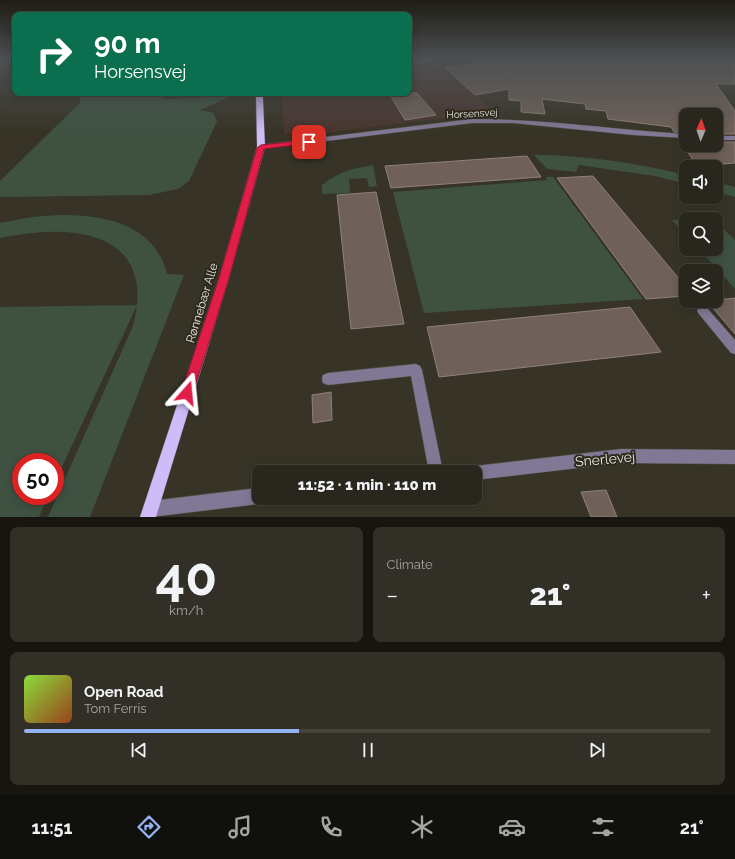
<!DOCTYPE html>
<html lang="en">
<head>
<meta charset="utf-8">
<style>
  body { margin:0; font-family:Raleway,sans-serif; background:#312f26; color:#f1f3f6; height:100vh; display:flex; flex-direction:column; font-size:15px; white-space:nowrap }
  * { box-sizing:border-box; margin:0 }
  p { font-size:13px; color:#a5a5a4 }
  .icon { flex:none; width:22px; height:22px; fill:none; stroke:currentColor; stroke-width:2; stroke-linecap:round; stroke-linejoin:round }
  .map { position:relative; height:517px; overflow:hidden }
  .details { display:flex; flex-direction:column; gap:10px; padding:10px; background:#171510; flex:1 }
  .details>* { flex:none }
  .banner { position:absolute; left:12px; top:12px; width:400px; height:84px; border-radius:8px; box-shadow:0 2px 10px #0003,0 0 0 1px #45443b; background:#0b6e4f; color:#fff; overflow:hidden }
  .needle { width:26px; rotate:2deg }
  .fabs { position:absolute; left:679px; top:108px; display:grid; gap:8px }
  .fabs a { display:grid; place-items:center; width:44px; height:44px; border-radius:8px; background:#29271d; box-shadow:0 2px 10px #0003,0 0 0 1px #45443b; font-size:20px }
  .speed { position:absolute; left:12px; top:453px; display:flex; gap:8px; font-size:20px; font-weight:700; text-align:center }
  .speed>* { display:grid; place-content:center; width:52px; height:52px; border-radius:50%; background:#29271d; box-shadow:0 2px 10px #0003,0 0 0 1px #45443b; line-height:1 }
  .speed .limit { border:6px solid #d22; background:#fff; color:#111 }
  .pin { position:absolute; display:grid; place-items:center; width:34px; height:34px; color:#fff; margin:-17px; border-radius:8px; box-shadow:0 2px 6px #0006 }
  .me { position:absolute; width:44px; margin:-22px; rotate:18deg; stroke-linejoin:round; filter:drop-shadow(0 0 3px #0008) }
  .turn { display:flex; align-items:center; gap:14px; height:84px; padding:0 16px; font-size:18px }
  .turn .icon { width:52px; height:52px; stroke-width:2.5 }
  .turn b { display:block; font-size:28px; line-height:34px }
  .big { font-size:30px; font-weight:800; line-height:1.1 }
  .details .tile { flex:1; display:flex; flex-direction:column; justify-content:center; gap:6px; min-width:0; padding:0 14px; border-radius:8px; background:#312f26 }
  .details .dial { align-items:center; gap:0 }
  .dial b { font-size:52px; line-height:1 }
  .song { display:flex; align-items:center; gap:12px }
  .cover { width:48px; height:48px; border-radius:6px; background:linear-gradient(135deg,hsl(90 70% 55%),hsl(20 70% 35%)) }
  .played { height:4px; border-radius:2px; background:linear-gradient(90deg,#95b2f1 40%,#45443b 40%) }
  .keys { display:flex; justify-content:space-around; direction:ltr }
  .heat { display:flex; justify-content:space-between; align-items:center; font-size:22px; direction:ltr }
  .details .tiles { flex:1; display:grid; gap:10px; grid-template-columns:1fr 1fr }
  .tile:last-child { grid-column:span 2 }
  .trip { position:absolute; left:252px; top:465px; width:230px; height:40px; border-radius:8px; background:#29271d; box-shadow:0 2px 10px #0003,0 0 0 1px #45443b; font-weight:800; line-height:40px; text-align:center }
  .tab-bar { display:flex; height:64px; justify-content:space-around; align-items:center; background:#10100c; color:#a5a5a4 }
  .tab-bar .icon { width:28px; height:28px }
  .tab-bar .active { color:#95b2f1 }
  .tab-bar b { font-size:18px; color:#f1f3f6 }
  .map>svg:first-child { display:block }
  .education { fill:#49362f }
  .green { fill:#3f5242 }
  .building { fill:#6f6159; stroke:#908079 }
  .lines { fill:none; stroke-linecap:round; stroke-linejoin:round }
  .minor-casing { stroke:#535044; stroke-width:1 }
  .major-casing { stroke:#535044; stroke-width:1 }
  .minor { fill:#817895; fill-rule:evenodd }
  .major { fill:#cfbbf8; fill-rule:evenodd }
  .route { fill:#e11d48; stroke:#92132f }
  .labels { text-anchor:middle; stroke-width:4; stroke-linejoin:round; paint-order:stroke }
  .far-street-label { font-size:10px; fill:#e7e5dd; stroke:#2d2a1d }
  .street-label { font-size:12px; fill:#e7e5dd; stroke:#2d2a1d }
  .near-street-label { font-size:14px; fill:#e7e5dd; stroke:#2d2a1d }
</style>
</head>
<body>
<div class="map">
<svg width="735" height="517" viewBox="0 0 735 517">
  <rect width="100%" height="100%" fill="#373427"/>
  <path class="education" d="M439,65L498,115H474L323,133L284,134L282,93H409V69Z"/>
  <path class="green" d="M76,93H166L165,99L232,96L200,110L213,113L217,121L189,181L178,189L149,195L0,197V181L80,103V97Z
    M534,155C585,155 636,163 686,175V184L655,176L579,165L576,172L547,169Z
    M373,165L377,186L369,187L367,178L349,179L350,193L322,194V185C341,171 351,169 373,165Z
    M546,177H553L643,299L424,313L393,192L547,180Z
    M716,182L735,187V197L716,192Z
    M59,215C96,215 138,220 159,254C163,260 165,268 167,274L184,275L90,517H48L133,326C158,229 70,223 0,238V223L32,217Z
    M710,217L713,219H686V235L672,220Z
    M716,222L735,240V289L699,249H716Z
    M137,305L55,482V462H21V496H48L39,517H0V307Z"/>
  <path class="building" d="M508,59H735V84H716L735,111V134H716V115H686V132H674L671,127L608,119L606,111L586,109L585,104L542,99L545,114L521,112V101L509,100V89L475,95L445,68Z
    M389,93H417L436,115L405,120Z
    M679,139H686V145H716V142H735V163L697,166Z
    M527,156L541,177L391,188L385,166Z
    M593,176L686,287V296L646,299L557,178Z
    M376,192L404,324L351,329L337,195Z
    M735,298V334L707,301Z
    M630,307L661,352L439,377L427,327Z
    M331,392L332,420L313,423L312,395Z
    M606,490L617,517H591L581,492Z"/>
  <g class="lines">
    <g class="minor-casing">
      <path id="minor" d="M429,59H445L409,65V61Z
        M472,119C544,119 615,130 686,134V138L633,135L513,123H472L261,149L257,147L261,145Z
        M716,136H735V140H716Z
        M703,306L707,308L735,340V354L731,353L699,314L697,311L699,308Z
        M416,364L420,366L422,370L443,472H429L411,376L328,385L323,383L322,379L323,375L328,373Z
        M621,449L735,450V464L621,463L475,480V472H468L470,468L475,466Z
        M259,488V498H266L264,501L259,504L151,517L145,515L143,509L145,503L151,501Z"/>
    </g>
    <g class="major-casing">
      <path id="major" d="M256,93H262L263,98L265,147L229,278L156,517H140L219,278L257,147Z"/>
    </g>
    <use href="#minor" class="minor"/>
    <use href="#major" class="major"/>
  </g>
  <linearGradient id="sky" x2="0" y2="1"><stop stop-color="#1e1d15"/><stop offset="0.45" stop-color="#4d5052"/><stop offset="1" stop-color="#4d5052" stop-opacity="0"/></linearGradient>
  <rect width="735" height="131" fill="url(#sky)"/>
  <path class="route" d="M309,140L312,142L311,143L264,149L229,278L193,393L192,397L187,399L183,397L181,393L219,278L257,148L261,145Z"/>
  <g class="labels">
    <g class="far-street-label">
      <text transform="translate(472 113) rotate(-3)" y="4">Horsensvej</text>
    </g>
    <g class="street-label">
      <text transform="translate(202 303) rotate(-73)" y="4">Rønnebær Alle</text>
    </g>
    <g class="near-street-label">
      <text transform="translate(605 459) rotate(-5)" y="5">Snerlevej</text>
    </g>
  </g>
</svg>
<div class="fabs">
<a><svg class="needle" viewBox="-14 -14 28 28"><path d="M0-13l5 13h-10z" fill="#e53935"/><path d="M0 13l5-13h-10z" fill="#a5a5a4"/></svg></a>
<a><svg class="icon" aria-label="sound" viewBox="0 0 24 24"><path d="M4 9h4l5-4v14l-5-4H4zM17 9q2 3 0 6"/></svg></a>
<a><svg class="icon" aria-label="search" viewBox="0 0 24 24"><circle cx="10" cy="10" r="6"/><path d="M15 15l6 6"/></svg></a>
<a><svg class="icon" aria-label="layers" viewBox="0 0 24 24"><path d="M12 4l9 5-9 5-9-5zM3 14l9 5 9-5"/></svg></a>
</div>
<div class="speed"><div class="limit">50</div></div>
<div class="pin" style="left:309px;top:142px;background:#d93025"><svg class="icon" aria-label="arrive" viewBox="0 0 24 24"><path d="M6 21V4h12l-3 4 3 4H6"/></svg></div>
<svg class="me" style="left:187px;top:393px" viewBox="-20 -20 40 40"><path d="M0-17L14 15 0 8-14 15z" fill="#e11d48" stroke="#fff" stroke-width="4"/></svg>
<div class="trip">11:52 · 1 min · 110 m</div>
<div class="banner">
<div class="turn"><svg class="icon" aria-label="right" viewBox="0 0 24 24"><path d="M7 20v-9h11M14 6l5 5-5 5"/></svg><div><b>90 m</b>Horsensvej</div></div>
</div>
</div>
<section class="details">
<div class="tiles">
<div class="tile dial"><b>40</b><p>km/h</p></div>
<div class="tile"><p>Climate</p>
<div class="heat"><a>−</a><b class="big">21°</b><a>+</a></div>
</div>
<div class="tile">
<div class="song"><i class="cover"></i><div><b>Open Road</b><p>Tom Ferris</p></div></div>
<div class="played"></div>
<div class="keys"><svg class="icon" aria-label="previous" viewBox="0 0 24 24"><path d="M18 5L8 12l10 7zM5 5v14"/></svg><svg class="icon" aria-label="pause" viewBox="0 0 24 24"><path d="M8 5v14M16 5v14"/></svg><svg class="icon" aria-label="next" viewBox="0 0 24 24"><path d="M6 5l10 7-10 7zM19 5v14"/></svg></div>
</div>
</div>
</section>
<nav class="tab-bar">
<b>11:51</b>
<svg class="icon active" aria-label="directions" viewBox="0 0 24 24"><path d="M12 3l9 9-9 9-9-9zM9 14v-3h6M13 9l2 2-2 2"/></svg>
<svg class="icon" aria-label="music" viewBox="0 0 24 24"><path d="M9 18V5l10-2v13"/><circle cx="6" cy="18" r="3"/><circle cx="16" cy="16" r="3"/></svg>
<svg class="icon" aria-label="phone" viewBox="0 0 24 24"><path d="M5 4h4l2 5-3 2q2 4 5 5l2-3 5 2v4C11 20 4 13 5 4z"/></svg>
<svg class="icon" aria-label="climate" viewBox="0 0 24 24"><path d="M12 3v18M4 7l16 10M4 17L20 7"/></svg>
<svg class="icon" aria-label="car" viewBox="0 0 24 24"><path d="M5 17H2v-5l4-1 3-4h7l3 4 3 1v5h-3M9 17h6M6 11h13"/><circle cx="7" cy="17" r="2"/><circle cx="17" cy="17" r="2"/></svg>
<svg class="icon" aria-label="filters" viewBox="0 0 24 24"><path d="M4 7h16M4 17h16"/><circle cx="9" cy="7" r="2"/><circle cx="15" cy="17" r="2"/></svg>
<b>21°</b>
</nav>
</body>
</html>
